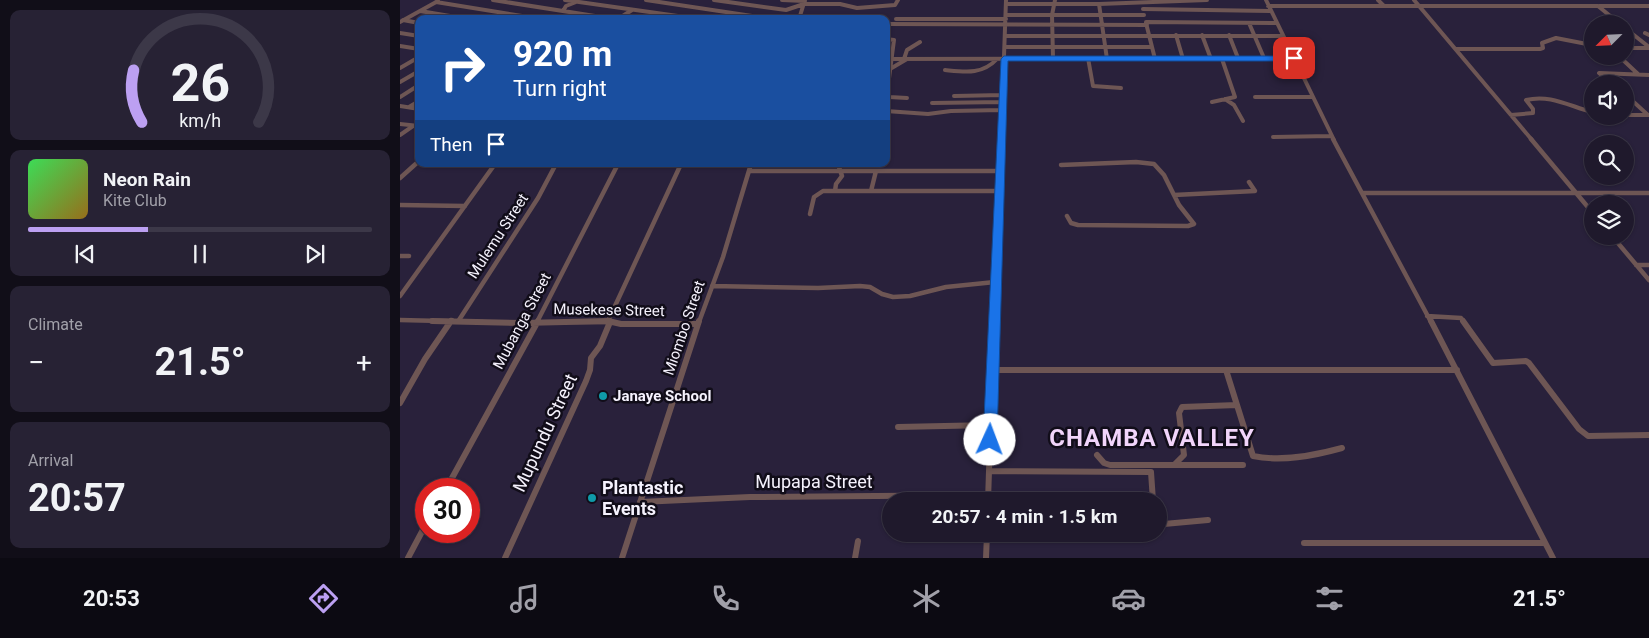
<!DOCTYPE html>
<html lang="en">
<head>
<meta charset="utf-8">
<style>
  body { margin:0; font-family:Roboto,sans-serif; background:#272234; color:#f1f3f6; height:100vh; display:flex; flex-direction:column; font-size:19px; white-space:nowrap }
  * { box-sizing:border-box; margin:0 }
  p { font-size:16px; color:#a1a0a9 }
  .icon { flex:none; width:28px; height:28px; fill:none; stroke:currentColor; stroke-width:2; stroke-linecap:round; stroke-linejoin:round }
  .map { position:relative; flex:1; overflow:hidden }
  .details { display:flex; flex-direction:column; gap:10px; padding:10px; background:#110e18; width:400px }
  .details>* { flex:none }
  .top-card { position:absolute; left:15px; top:15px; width:475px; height:152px; border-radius:10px; box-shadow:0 1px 4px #0004,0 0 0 1px #3c3848; background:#1a4fa0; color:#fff; overflow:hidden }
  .needle { width:32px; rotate:246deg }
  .controls { position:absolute; left:1184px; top:15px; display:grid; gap:10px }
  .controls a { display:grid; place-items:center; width:50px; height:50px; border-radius:50%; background:#1f192c; box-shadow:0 1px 4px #0004,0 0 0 1px #3c3848; font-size:25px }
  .speed { position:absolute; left:15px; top:478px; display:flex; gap:10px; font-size:25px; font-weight:700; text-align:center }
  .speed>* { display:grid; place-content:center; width:65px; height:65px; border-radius:50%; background:#1f192c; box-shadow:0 1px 4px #0004,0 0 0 1px #3c3848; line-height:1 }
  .speed .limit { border:8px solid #d22; background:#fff; color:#111 }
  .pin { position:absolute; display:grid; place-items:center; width:42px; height:42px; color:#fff; margin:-21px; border-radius:10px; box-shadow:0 2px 8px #0006 }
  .me { position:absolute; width:55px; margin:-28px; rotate:2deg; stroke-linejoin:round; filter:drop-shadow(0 0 4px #0008) }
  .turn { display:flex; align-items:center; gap:18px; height:105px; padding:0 15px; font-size:22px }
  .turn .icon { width:65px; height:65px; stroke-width:2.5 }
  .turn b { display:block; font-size:35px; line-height:42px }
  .then { display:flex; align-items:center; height:48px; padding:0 15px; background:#0003; gap:10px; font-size:19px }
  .big { font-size:38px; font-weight:700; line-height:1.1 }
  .details .tile { flex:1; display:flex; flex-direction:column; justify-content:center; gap:8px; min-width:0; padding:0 18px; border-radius:10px; background:#272234 }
  .details .dial { align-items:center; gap:0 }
  .dial svg { height:130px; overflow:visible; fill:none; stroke:#3c3848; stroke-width:7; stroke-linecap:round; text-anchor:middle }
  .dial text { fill:#f1f3f6; stroke:none }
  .song { display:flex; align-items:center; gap:15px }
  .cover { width:60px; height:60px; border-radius:8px; background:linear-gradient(135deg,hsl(130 70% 55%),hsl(40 70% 35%)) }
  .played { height:5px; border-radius:2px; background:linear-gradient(90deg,#bca0f2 35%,#3c3848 35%) }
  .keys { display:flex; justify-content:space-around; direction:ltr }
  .heat { display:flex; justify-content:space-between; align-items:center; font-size:28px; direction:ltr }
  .trip { position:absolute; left:482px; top:492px; width:285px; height:50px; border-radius:25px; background:#1f192c; box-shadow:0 1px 4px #0004,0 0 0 1px #3c3848; font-weight:700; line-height:50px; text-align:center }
  .tabs { display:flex; height:80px; justify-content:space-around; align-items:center; background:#0c0a12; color:#a1a0a9 }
  .tabs .icon { width:35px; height:35px }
  .tabs .active { color:#bca0f2 }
  .tabs b { font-size:22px; color:#f1f3f6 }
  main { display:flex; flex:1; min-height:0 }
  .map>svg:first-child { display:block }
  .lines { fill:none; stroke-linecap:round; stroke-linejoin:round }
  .street-far2 { stroke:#6e5654; stroke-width:4 }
  .street-far1 { stroke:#6e5654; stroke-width:4.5 }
  .street { stroke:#6e5654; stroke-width:6 }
  .route { fill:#1a73e8; stroke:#114b97 }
  .culture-dot { fill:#0f9aa8; stroke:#110d19; stroke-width:2 }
  .labels { text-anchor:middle; stroke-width:5; stroke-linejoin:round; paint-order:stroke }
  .street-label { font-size:15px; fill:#f5f2fd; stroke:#110d19 }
  .poi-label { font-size:15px; font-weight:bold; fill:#f5f2fd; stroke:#110d19; text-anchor:start }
  .near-street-label { font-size:18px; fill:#f5f2fd; stroke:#110d19 }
  .near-poi-label { font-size:18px; font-weight:bold; fill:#f5f2fd; stroke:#110d19; text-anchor:start }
  .near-district-label { font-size:24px; font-weight:bold; letter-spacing:1px; fill:#f2d5fb; stroke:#110d19 }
</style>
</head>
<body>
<main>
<section class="details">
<div class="tile dial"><svg viewBox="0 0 100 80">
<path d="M14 69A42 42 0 1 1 86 69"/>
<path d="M14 69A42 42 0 0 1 9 37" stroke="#bca0f2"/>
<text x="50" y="56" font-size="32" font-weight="700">26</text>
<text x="50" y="72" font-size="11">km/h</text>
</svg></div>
<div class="tile">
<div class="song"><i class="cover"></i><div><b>Neon Rain</b><p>Kite Club</p></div></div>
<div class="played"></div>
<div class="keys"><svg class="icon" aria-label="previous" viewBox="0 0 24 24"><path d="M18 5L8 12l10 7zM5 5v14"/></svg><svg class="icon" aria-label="pause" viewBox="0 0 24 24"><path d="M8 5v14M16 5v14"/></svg><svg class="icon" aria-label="next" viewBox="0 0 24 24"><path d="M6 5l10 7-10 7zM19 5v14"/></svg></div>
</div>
<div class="tile"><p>Climate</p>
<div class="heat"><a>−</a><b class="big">21.5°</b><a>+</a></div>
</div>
<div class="tile"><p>Arrival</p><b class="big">20:57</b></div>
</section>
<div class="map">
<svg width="1249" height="558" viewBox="0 0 1249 558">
  <rect width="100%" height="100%" fill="#29213b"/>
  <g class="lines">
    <path class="street-far2" d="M93,0L214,19
      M165,0L299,19
      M246,0L372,19
      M314,0L386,10L404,4H440L457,8L495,5L498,0
      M382,0L405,1
      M866,0L934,140
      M978,0L984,6
      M1014,0L1132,140
      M36,2L141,19
      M606,4H699L807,0
      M699,4L707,59
      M868,6H1198L1220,24
      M1199,6H1249
      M743,9L870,11
      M20,11L68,19
      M163,11L166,6L176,2
      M606,15H744
      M218,19L232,10
      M399,19L404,3
      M496,19H606
      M3,20L19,23
      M0,22L38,1
      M746,22L876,23
      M746,23L755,59
      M849,23L864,58
      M486,24L747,25
      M1225,28L1249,47
      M0,33L19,36
      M1245,33L1249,35
      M776,35L783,59
      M802,35L811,59
      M829,35L838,58
      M605,36H882
      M486,39L494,40L487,94L489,97L507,98
      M0,46L19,49
      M605,47H752
      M1225,48H1249
      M1056,49H1140L1143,48L1142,43L1156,38L1192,45
      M653,58L652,15L655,0
      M688,58L693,86L721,88
      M486,59L894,58
      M504,59L507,50L520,42
      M1223,60L1238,74
      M0,68L19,57
      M490,69L507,59
      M545,70C565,72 582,75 597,59
      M0,82L19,71
      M1212,84L1199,73L1249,75
      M1225,94L1248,115
      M554,96L603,95
      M0,97L19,85
      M855,97H913
      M825,99L834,105L843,121
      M812,102L835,97L822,59
      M532,103L603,102
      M0,106L19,109
      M9,107L19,101
      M486,111L528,114L551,111L602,110
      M1111,115L1133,113V109L1126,100C1150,94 1169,106 1192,112
      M1225,115H1249
      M0,124L19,126
      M0,135L13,126
      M873,137L931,136
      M601,140L606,0"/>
    <path class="street-far1" d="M933,139L1031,322
      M1131,139L1192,212
      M661,165L736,162L754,164L764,175L779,205L794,224L788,226L678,225L671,223L667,216
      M349,171H600
      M0,178L19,161
      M435,191L436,184L442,176L438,164
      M471,191L476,171
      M963,193H1249
      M774,195L855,191L849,182
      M0,205L65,206
      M410,214L414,197L423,191H599
      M1212,236L1249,280
      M0,256H9
      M1236,265H1249
      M312,286L418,288L460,286L470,287L482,294L493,297L510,296L546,287L595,282
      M0,296L95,164
      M1027,316L1061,318L1064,322
      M0,320L83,322
      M59,320L138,198L156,164
      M208,321L281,164
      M51,322L52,320
      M137,322L218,164
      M163,322H213
      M299,322L323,257L351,164
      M594,322L601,139"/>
    <path class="street" d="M32,321L122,323L208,321L221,324H298
      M1031,321L1153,558
      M1063,321L1093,363L1126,361L1129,363L1179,429L1188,436L1249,435
      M592,370H1057
      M826,370L853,456C882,462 913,456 942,448
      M0,403L25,359L51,321
      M498,427L591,425
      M697,455L704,463L710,465H843
      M775,464L784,455L779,413L782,407L837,405
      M589,471L751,472L753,501
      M46,489L138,321
      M588,501L594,321
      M240,502L350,497L589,495
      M759,518L764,524L808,520
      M904,543H1145
      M8,558L26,524
      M105,558L186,381L190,370L191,358L200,346L210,322
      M222,558L299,321
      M455,558L458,541
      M586,558L587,534"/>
  </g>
  <path class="route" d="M604,56H894L898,58L894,61H608L597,440L595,445L590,446L585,445L583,440L601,59Z"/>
  <g class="culture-dot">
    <circle cx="203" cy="396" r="5"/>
    <circle cx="192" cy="498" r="5"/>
  </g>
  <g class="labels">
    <g class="street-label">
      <text transform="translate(98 236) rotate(-57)" y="5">Mulemu Street</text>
      <text transform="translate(209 310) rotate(1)" y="5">Musekese Street</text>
      <text transform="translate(122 321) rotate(-62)" y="5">Mubanga Street</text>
      <text transform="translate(284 328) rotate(-71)" y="5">Miombo Street</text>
    </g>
    <g class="poi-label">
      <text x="213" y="401">Janaye School</text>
    </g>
    <g class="near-street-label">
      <text transform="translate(145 433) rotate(-65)" y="6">Mupundu Street</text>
      <text x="414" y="488">Mupapa Street</text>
    </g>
    <g class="near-poi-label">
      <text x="202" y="494">Plantastic<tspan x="202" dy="21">Events</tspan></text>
    </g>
    <g class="near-district-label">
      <text x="752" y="446">CHAMBA VALLEY</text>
    </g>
  </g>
</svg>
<div class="controls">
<a><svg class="needle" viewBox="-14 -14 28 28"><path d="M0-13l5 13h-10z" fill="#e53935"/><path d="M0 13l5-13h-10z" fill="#a1a0a9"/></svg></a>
<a><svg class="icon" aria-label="sound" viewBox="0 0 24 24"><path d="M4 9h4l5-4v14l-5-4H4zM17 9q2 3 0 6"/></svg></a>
<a><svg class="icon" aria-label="search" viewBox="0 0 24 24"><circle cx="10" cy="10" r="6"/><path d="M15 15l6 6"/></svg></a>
<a><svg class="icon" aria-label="layers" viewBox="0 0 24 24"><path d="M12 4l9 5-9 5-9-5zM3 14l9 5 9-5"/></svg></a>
</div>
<div class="speed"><div class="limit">30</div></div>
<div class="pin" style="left:894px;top:58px;background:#d93025"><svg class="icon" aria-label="arrive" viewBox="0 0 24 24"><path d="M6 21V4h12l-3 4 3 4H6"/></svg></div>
<svg class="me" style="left:590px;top:440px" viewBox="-20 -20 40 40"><circle r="19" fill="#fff"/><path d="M0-13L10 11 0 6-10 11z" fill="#1a73e8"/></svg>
<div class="trip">20:57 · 4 min · 1.5 km</div>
<div class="top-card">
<div class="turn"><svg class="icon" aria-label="right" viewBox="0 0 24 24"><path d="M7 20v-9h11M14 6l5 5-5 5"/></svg><div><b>920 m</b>Turn right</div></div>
<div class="then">Then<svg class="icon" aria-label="arrive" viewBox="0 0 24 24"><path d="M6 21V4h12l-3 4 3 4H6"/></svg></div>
</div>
</div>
</main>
<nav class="tabs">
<b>20:53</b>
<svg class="icon active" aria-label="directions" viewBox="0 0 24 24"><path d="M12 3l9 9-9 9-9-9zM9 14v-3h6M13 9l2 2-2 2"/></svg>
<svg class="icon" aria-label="music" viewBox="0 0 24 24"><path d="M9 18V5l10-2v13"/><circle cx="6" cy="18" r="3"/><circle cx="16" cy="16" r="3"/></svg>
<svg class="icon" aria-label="phone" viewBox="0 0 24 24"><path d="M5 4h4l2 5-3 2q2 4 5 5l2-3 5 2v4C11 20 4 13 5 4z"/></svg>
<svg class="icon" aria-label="climate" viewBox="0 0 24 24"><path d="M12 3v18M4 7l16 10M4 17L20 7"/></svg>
<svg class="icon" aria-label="car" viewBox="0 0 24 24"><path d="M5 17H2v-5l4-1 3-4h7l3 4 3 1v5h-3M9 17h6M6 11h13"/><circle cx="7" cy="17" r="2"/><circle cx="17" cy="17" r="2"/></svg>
<svg class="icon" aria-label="filters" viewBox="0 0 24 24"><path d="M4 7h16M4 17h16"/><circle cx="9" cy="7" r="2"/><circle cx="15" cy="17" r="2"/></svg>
<b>21.5°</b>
</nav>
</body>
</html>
